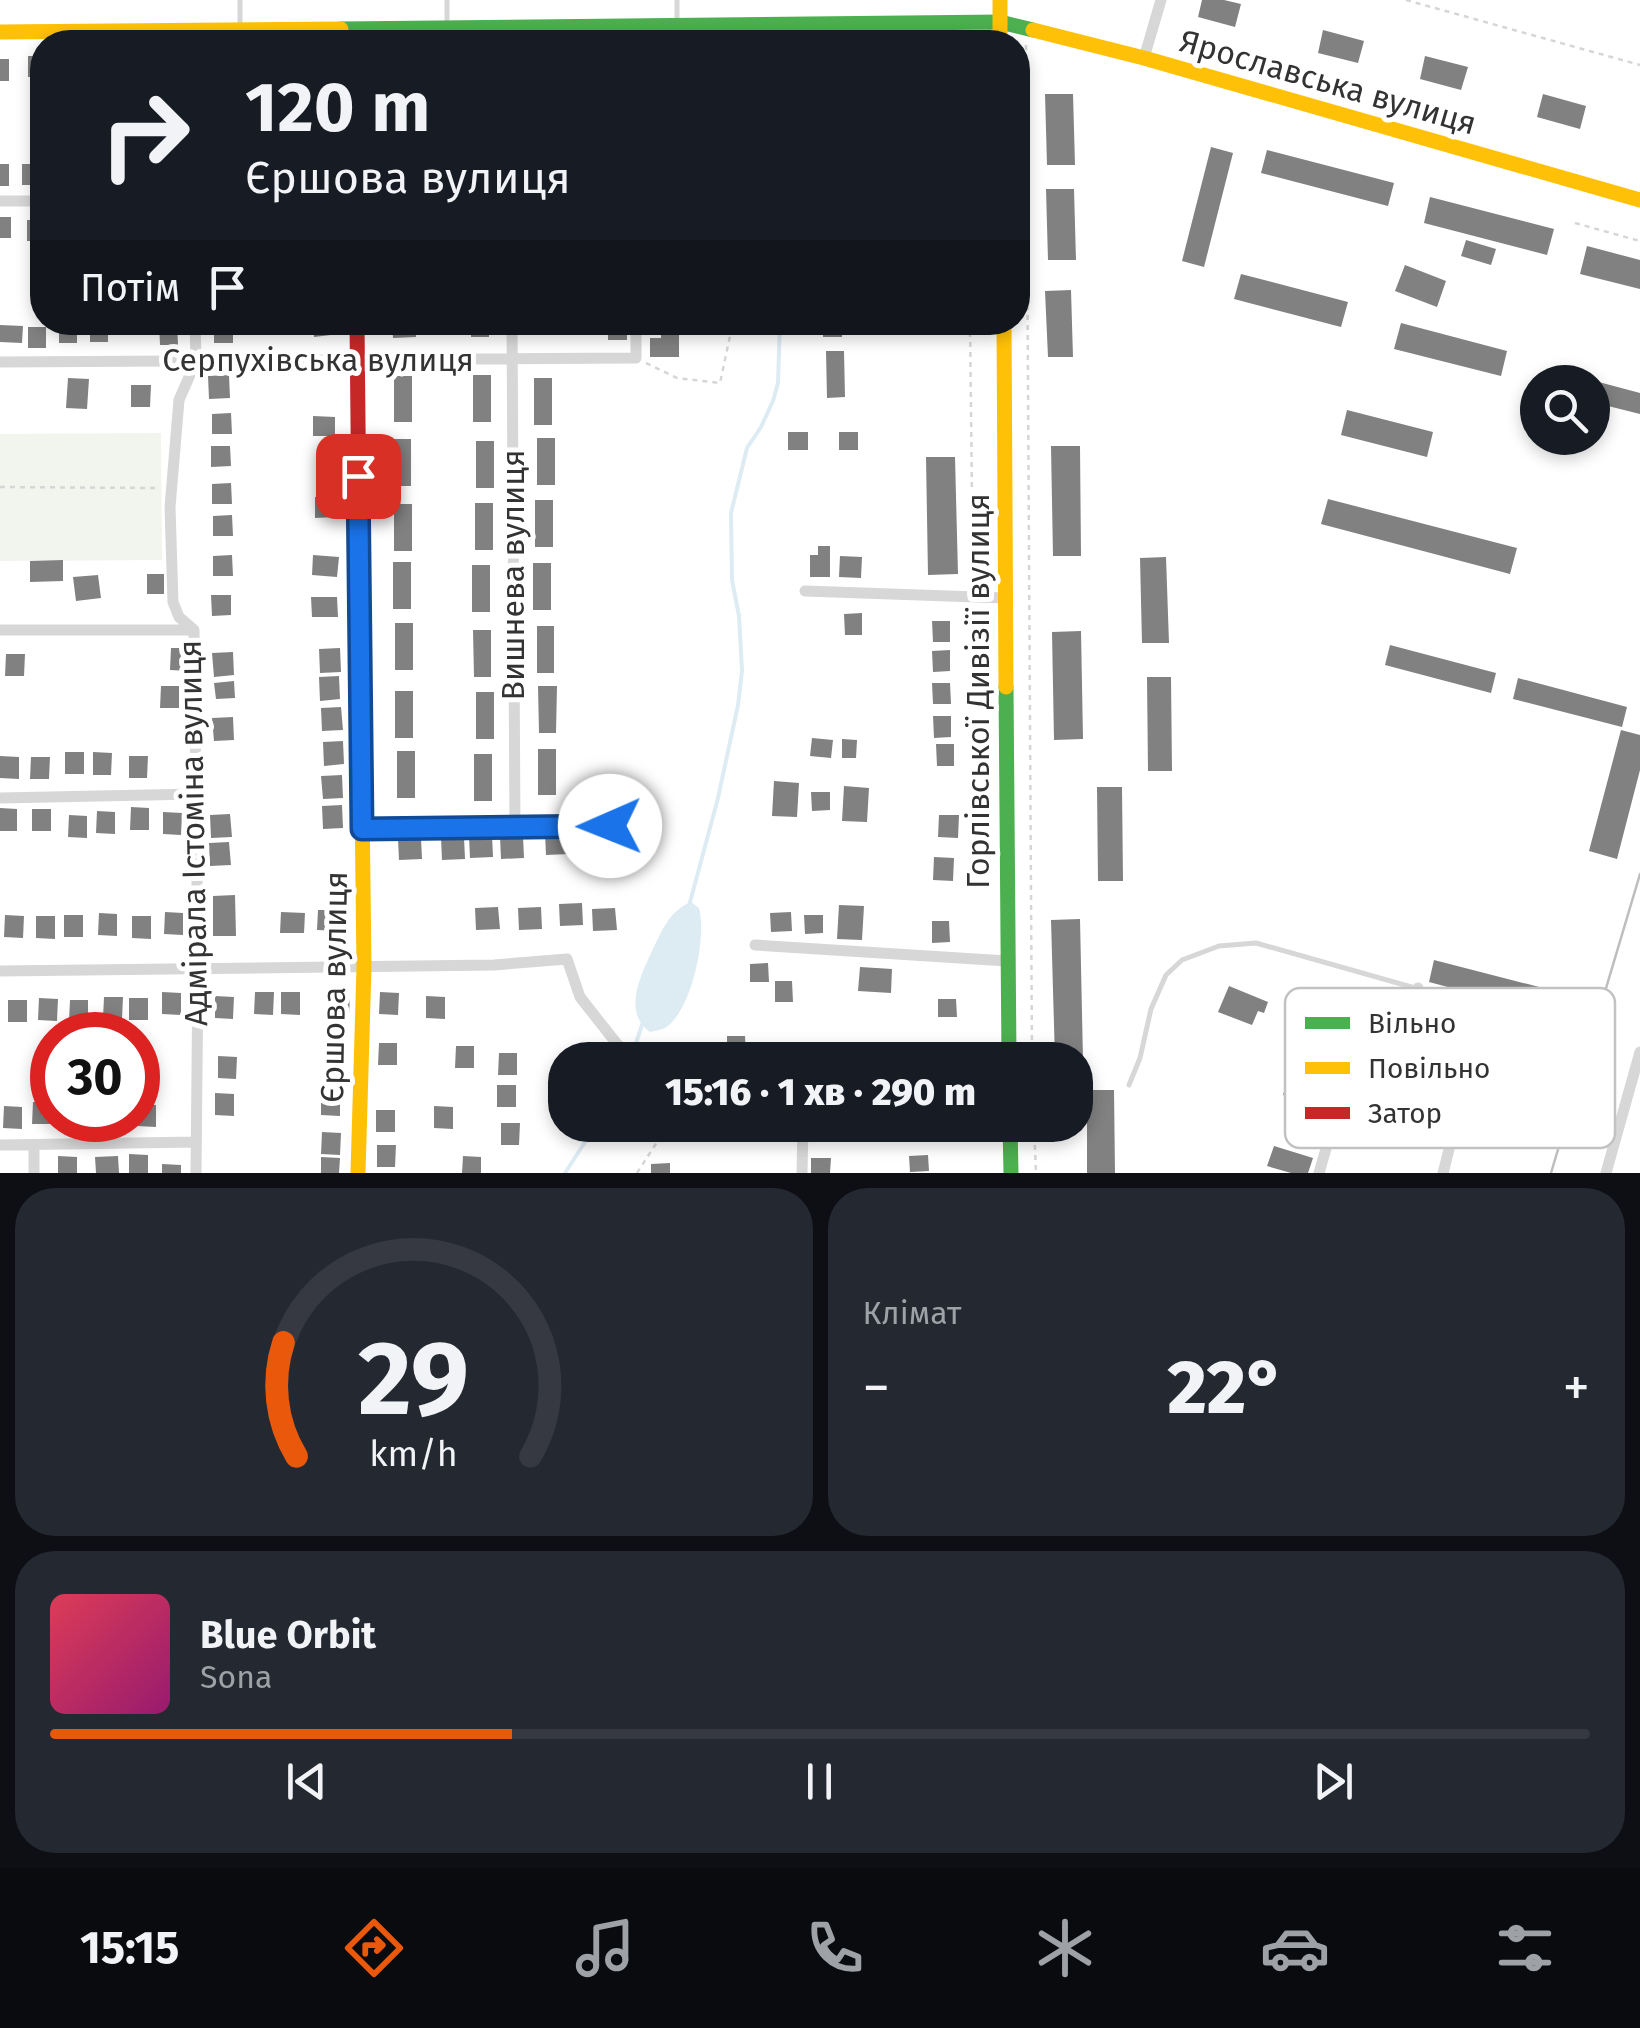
<!DOCTYPE html>
<html lang="uk">
<head>
<meta charset="utf-8">
<style>
  body { margin:0; font-family:"Fira Sans",sans-serif; background:#242831; color:#f1f3f6; height:100vh; display:flex; flex-direction:column; font-size:38px; white-space:nowrap }
  * { box-sizing:border-box; margin:0 }
  p { font-size:32px; color:#9ea1a6 }
  .icon { flex:none; width:55px; height:55px; fill:none; stroke:currentColor; stroke-width:2; stroke-linecap:round; stroke-linejoin:round }
  .map { position:relative; height:1173px; overflow:hidden }
  .sheet { display:flex; flex-direction:column; gap:15px; padding:15px; background:#0d0f14; flex:1 }
  .sheet>* { flex:none }
  .banner { position:absolute; left:30px; top:30px; width:1000px; height:305px; border-radius:40px; box-shadow:0 5px 15px #0003; background:#171b24; color:#f1f3f6; overflow:hidden }
  .controls { position:absolute; left:1520px; top:365px; display:grid; gap:20px }
  .controls a { display:grid; place-items:center; width:90px; height:90px; border-radius:50%; background:#171b24; box-shadow:0 5px 15px #0003; font-size:50px }
  .speed { position:absolute; left:30px; top:1012px; display:flex; gap:20px; font-size:50px; font-weight:700; text-align:center }
  .speed>* { display:grid; place-content:center; width:130px; height:130px; border-radius:50%; background:#171b24; box-shadow:0 5px 15px #0003; line-height:1 }
  .speed .limit { border:15px solid #d22; background:#fff; color:#111 }
  .pin { position:absolute; display:grid; place-items:center; width:85px; height:85px; color:#fff; margin:-42px; border-radius:20px; box-shadow:0 5px 15px #0006 }
  .me { position:absolute; width:110px; margin:-55px; rotate:269deg; stroke-linejoin:round; filter:drop-shadow(0 0 8px #0008) }
  .turn { display:flex; align-items:center; gap:35px; height:210px; padding:0 50px; font-size:45px }
  .turn .icon { width:130px; height:130px; stroke-width:2.5 }
  .turn b { display:block; font-size:70px; line-height:85px }
  .then { display:flex; align-items:center; height:95px; padding:0 50px; background:#0003; gap:20px; font-size:38px }
  .big { font-size:75px; font-weight:800; line-height:1.1 }
  .sheet .tile { flex:1; display:flex; flex-direction:column; justify-content:center; gap:15px; min-width:0; padding:0 35px; border-radius:40px; background:#242831 }
  .sheet .dial { align-items:center; gap:0 }
  .dial svg { height:260px; overflow:visible; fill:none; stroke:#363941; stroke-width:7; stroke-linecap:round; text-anchor:middle }
  .dial text { fill:#f1f3f6; stroke:none }
  .song { display:flex; align-items:center; gap:30px }
  .cover { width:120px; height:120px; border-radius:15px; background:linear-gradient(135deg,hsl(350 70% 55%),hsl(320 70% 35%)) }
  .played { height:10px; border-radius:5px; background:linear-gradient(90deg,#ea580c 30%,#363941 30%) }
  .keys { display:flex; justify-content:space-around; direction:ltr }
  .heat { display:flex; justify-content:space-between; align-items:center; font-size:55px; direction:ltr }
  .sheet .tiles { flex:1; display:grid; gap:15px; grid-template-columns:1fr 1fr }
  .tile:last-child { grid-column:span 2 }
  .trip { position:absolute; left:548px; top:1042px; width:545px; height:100px; border-radius:40px; background:#171b24; box-shadow:0 5px 15px #0003; font-weight:800; line-height:100px; text-align:center }
  .menu { display:flex; height:160px; justify-content:space-around; align-items:center; background:#090b0e; color:#9ea1a6 }
  .menu .icon { width:70px; height:70px }
  .menu .current { color:#ea580c }
  .menu b { font-size:45px; color:#f1f3f6 }
  .map>svg:first-child { display:block }
  .green { fill:#f1f5ed }
  .water { fill:#ddebf3 }
  .lines { fill:none; stroke-linecap:round; stroke-linejoin:round }
  .stream { stroke:#ddebf3; stroke-width:4 }
  .building { fill:#818181 }
  .path { stroke:#d6d6d6; stroke-width:2.5; stroke-dasharray:5 5; stroke-linecap:butt }
  .lane { stroke:#d7d7d7; stroke-width:5 }
  .street { stroke:#d7d7d7; stroke-width:11 }
  .fast { stroke:#4caf50; stroke-width:15 }
  .slow { stroke:#ffc107; stroke-width:15 }
  .jam { stroke:#c62828; stroke-width:15 }
  .tram { stroke:#bebebe; stroke-width:2.5 }
  .route-casing { stroke:#114b97; stroke-width:25 }
  .route { stroke:#1a73e8; stroke-width:18 }
  .labels { text-anchor:middle; stroke-width:10; stroke-linejoin:round; paint-order:stroke }
  .street-label { font-size:32px; fill:#333; stroke:#fff }
  .key { fill:#fff; stroke:#c2c2c2; stroke-width:2.5 }
  .key-label { font-size:28px; fill:#333 }
</style>
</head>
<body>
<div class="map">
<svg width="1640" height="1173" viewBox="0 0 1640 1173">
  <rect width="100%" height="100%" fill="#fff"/>
  <path class="green" d="M161,433L162,560L0,561V434Z"/>
  <path class="water" d="M691,902L699,908C707,937 692,1011 665,1028C663,1029 652,1032 650,1032C622,1012 641,975 652,951C662,931 669,911 691,902Z"/>
  <g class="lines">
    <path class="stream" d="M689,906L718,798L738,705L742,671L739,616L732,580L731,513L747,448L761,427L773,401L778,383L780,322
      M636,1043L643,1022
      M565,1173L596,1125"/>
  </g>
  <path class="building" d="M1202,0H1224L1241,4L1235,27L1198,17Z
    M1323,30L1364,41L1358,63L1318,53Z
    M28,56H42V77H28Z
    M1425,56L1468,67L1461,90L1420,79Z
    M0,59H9V81H0Z
    M1045,94H1073L1075,165H1047Z
    M1543,94L1586,106L1580,129L1537,117Z
    M1211,147L1233,153L1204,267L1182,261Z
    M1267,150L1394,183L1388,206L1261,173Z
    M0,164H9V186H0Z
    M22,164H40V185H22Z
    M1046,189H1074L1076,260H1048Z
    M1430,197L1554,229L1547,255L1424,223Z
    M0,217H11V238H0Z
    M27,220H42V241H27Z
    M1466,240L1496,249L1491,265L1461,256Z
    M1587,246L1640,260V289L1580,274Z
    M1405,265L1446,281L1437,307L1395,291Z
    M1241,274L1348,302L1341,327L1234,299Z
    M1071,290L1073,357H1048L1045,291Z
    M59,322H77V343H59Z
    M90,322H108V342H90Z
    M159,322H177L178,345H160Z
    M214,322H233V343H214Z
    M313,322H338L339,334L314,337Z
    M392,322H415L416,337L393,338Z
    M471,322H489V337H471Z
    M608,322H627V340H608Z
    M661,322H679V357H650V338H661Z
    M823,322H842V337H823Z
    M1401,323L1507,351L1501,376L1394,349Z
    M0,325L23,326L22,343L0,342Z
    M28,327H46V348H28Z
    M826,351H844L845,397L827,398Z
    M1565,373L1640,393V414L1592,402V382H1562Z
    M229,375L230,398L209,399L208,376Z
    M473,375H491V422H473Z
    M394,376H412V422H394Z
    M68,378L89,379L87,409L66,408Z
    M534,378H552V425H534Z
    M131,385H151L150,407H131Z
    M1347,410L1433,432L1427,457L1341,435Z
    M231,413L232,434H212V414Z
    M313,416L335,417V436H313Z
    M788,432H808V450H788Z
    M839,432H858V450H839Z
    M537,438H555V485H537Z
    M393,439H411V486H393Z
    M476,441H494V488H476Z
    M211,446H230L231,466L211,467Z
    M1051,446H1080L1081,556H1053Z
    M316,457L339,458L338,477H316Z
    M926,457H955L958,574L928,575Z
    M231,483L232,504H212V484Z
    M315,497H334L335,517L315,518Z
    M1328,499L1517,548L1510,574L1321,524Z
    M535,500H553V547H535Z
    M475,503H493V550H475Z
    M394,504H412V551H394Z
    M232,515L233,536H213V516Z
    M818,546H830V577H810V555H818Z
    M232,555L233,576H213V556Z
    M313,555L339,557L337,577L312,575Z
    M840,556L862,557L861,578L839,577Z
    M1166,557L1169,643H1142L1140,558Z
    M63,560V581L30,582V561Z
    M393,562H411V609H393Z
    M533,563H551V610H533Z
    M472,565H490V612H472Z
    M147,574H164V594H147Z
    M98,575L101,598L76,601L73,577Z
    M211,595H231V615L212,616Z
    M311,597H337L338,617H312Z
    M862,613V635H845L844,614Z
    M932,621H950V642H933Z
    M395,623H413V670H395Z
    M537,626H554V673H537Z
    M473,630H491V677H474Z
    M1081,631L1083,739L1054,740L1052,632Z
    M1390,645L1496,673L1491,693L1385,665Z
    M171,648H190L189,671L170,670Z
    M340,648L341,672L320,673L319,649Z
    M950,650V671L933,672L932,651Z
    M233,652L234,675L214,677L212,653Z
    M6,654H25L24,676H5Z
    M339,676L340,699L320,701L319,677Z
    M1147,677H1171L1172,771H1148Z
    M1518,678L1627,707L1622,727L1513,699Z
    M234,681L235,698L216,699L214,683Z
    M932,683H950L951,704H933Z
    M161,686H179V708H160Z
    M538,686H557L556,733H539Z
    M395,691H413V738H395Z
    M476,692H494V739H476Z
    M341,707L343,730L322,731L321,708Z
    M933,716H951V737L934,738Z
    M233,717L234,740L214,741L212,718Z
    M1621,730L1640,735V770L1617,859L1589,851Z
    M812,738L833,740L831,758L810,756Z
    M842,739L857,740L856,758H842Z
    M343,741L344,764L324,766L323,742Z
    M936,744H954V766H937Z
    M538,749H556V795H538Z
    M397,751H415V798H397Z
    M65,752H84V774H65Z
    M93,752L112,753L111,775H93Z
    M474,754H492V801H474Z
    M0,756L19,757V779L0,778Z
    M129,756H148L147,778H129Z
    M31,757H50L49,779H30Z
    M342,775L343,798L323,799L321,776Z
    M774,781L799,783L797,817L772,816Z
    M844,786L869,788L867,822L842,821Z
    M1097,787H1122L1123,881H1098Z
    M811,792H830V810L812,811Z
    M342,805L343,828L323,829L322,806Z
    M131,807L149,808V830H130Z
    M0,808L17,809V831H0Z
    M32,809H51V831H32Z
    M97,811L115,812V834L96,833Z
    M163,812L182,813L181,835L163,834Z
    M230,814L232,837L211,838L210,815Z
    M69,815L87,816V838L68,837Z
    M939,815H959L958,838L938,837Z
    M568,832L569,854L546,855L545,833Z
    M606,834L607,857L586,859L584,835Z
    M492,835L493,857L470,858L469,836Z
    M523,836L524,858L501,859L500,837Z
    M464,837L465,859L442,860L441,838Z
    M421,838L422,859L399,860L398,839Z
    M229,842L231,865L210,866L209,843Z
    M934,857L954,858L953,881L933,880Z
    M235,895L236,936H213V896Z
    M582,903L583,925L560,926L559,904Z
    M839,905L864,906L862,940L837,939Z
    M498,907L500,929L476,930L475,908Z
    M541,907L542,929L519,930L518,908Z
    M615,908L617,930L593,931L592,909Z
    M318,910H342L341,931L317,930Z
    M165,912L183,913V935L164,934Z
    M281,912L305,913L304,933H280Z
    M791,912L792,931L771,932L770,913Z
    M99,913L117,914V936L98,935Z
    M5,915L24,916L23,938L4,937Z
    M64,915H83V937H64Z
    M804,915H823V933L805,934Z
    M36,916H55V939L36,938Z
    M132,916H151V939L132,938Z
    M1080,919L1083,1060H1055L1051,920Z
    M932,921H949L950,942L932,943Z
    M1434,960L1543,988L1537,1011L1429,982Z
    M768,963L769,982H750V964Z
    M860,967L892,969L891,993L858,991Z
    M775,981H792L793,1002H775Z
    M1229,986L1268,1002L1264,1013L1258,1011L1252,1025L1218,1012Z
    M162,992L181,993V1015L162,1014Z
    M255,992H274L273,1015L254,1014Z
    M281,992H300V1015L281,1014Z
    M380,992L399,993L398,1015L379,1014Z
    M331,993L350,994L349,1016H330Z
    M215,996L234,997L233,1019L215,1018Z
    M426,996L445,997V1019L426,1018Z
    M104,997H123L122,1019H103Z
    M39,998L58,999L57,1021L38,1020Z
    M129,998H148V1020H129Z
    M938,999H956L957,1017H938Z
    M8,1000H27V1022H8Z
    M70,1000H88V1022H69Z
    M727,1036H745L746,1054L727,1055Z
    M763,1042L788,1044L787,1060H762Z
    M379,1043H397V1065H378Z
    M814,1043H832L833,1060H814Z
    M936,1044H955V1060H936Z
    M882,1045V1060H863V1046Z
    M456,1046H474V1068H455Z
    M499,1053H517V1075H498Z
    M218,1056L237,1057L236,1079L218,1078Z
    M326,1063H344V1085H325Z
    M1289,1075L1328,1087L1322,1107L1283,1095Z
    M497,1085H516V1107H497Z
    M1087,1090H1114L1115,1173H1087Z
    M215,1093L234,1094V1116L215,1115Z
    M321,1093L340,1094V1116L321,1115Z
    M33,1102H51V1124H32Z
    M138,1104L156,1105V1127L137,1126Z
    M4,1106L22,1107V1129L3,1128Z
    M434,1106L453,1107V1129L434,1128Z
    M376,1110H395V1132H376Z
    M67,1120H86V1129H67Z
    M91,1120H110V1130L91,1129Z
    M501,1123H520L519,1145H501Z
    M322,1132L341,1133L340,1155L321,1154Z
    M377,1145H396L395,1167H377Z
    M1274,1146L1313,1158L1308,1173H1291L1267,1166Z
    M129,1154L148,1155V1173H129Z
    M928,1155L929,1171L910,1172L909,1156Z
    M58,1156L77,1157V1173H58Z
    M118,1156L119,1173H96L95,1157Z
    M463,1156L481,1157V1173H462Z
    M321,1157L340,1158L339,1173H321Z
    M811,1158H831L830,1173H811Z
    M670,1163V1173H651V1164Z
    M162,1164L181,1165V1173H162Z"/>
  <g class="lines">
    <path class="path" d="M1406,0L1640,65
      M1026,45L1032,1060
      M1575,223L1640,241
      M970,322L973,586
      M646,363L677,378L720,383L733,322
      M0,487L158,488
      M1034,1125L1036,1173
      M637,1173L668,1125"/>
    <path class="lane" d="M240,0V27
      M447,0V27
      M677,0V22
      M1129,1085L1140,1058L1151,1009L1166,975L1182,960L1219,946L1256,943L1528,1020"/>
    <path class="street" d="M639,42V25
      M1144,58L1161,0
      M0,201H42
      M512,322L515,827
      M0,362L636,358V322
      M805,591L1005,598
      M0,630H194
      M194,630L198,969L196,1173
      M194,630L179,617L173,602L170,507L179,400L196,361L195,322
      M0,798L197,794
      M362,829L610,826
      M755,945L1007,961
      M0,971L494,965L567,959L580,997L617,1044L636,1060
      M0,1145L196,1142
      M34,1173V1145
      M802,1173L803,1125
      M1319,1173L1340,1100L1401,1023L1412,1006L1418,988
      M1443,1173C1449,1152 1453,1123 1466,1106C1475,1095 1488,1092 1499,1083C1518,1067 1524,1044 1531,1021
      M1606,1173L1640,1052"/>
    <path class="fast" d="M341,29L1000,22L1033,30
      M1006,687L1009,1060
      M1010,1125L1011,1173"/>
    <path class="slow" d="M1000,0V42
      M1033,30L1144,58L1640,200
      M0,32L341,29
      M1004,322L1006,687
      M358,1173L364,967L361,719"/>
    <path class="jam" d="M357,322L361,719"/>
    <path class="tram" d="M1551,1173L1640,874"/>
  </g>
  <g class="lines">
    <g class="route-casing">
      <path id="route" d="M358,476L362,829L610,826"/>
    </g>
    <use href="#route" class="route"/>
  </g>
  <g class="labels">
    <g class="street-label">
      <text transform="translate(1328 82) rotate(16)" y="11">Ярославська вулиця</text>
      <text x="318" y="371">Серпухівська вулиця</text>
      <text transform="translate(513 575) rotate(-90)" y="11">Вишнева вулиця</text>
      <text transform="translate(978 691) rotate(-90)" y="11">Горлівської Дивізії вулиця</text>
      <text transform="translate(193 833) rotate(-91)" y="11">Адмірала Істоміна вулиця</text>
      <text transform="translate(334 987) rotate(-89)" y="11">Єршова вулиця</text>
    </g>
  </g>
  <rect x="1285" y="988" width="330" height="160" rx="15" class="key"/>
  <rect x="1305" y="1017" width="45" height="12" fill="#4caf50"/>
  <rect x="1305" y="1062" width="45" height="12" fill="#ffc107"/>
  <rect x="1305" y="1107" width="45" height="12" fill="#c62828"/>
  <g class="key-label">
    <text x="1368" y="1033">Вільно</text>
    <text x="1368" y="1078">Повільно</text>
    <text x="1368" y="1123">Затор</text>
  </g>
</svg>
<div class="controls">
<a><svg class="icon" aria-label="search" viewBox="0 0 24 24"><circle cx="10" cy="10" r="6"/><path d="M15 15l6 6"/></svg></a>
</div>
<div class="speed"><div class="limit">30</div></div>
<div class="pin" style="left:358px;top:476px;background:#d93025"><svg class="icon" aria-label="arrive" viewBox="0 0 24 24"><path d="M6 21V4h12l-3 4 3 4H6"/></svg></div>
<svg class="me" style="left:610px;top:826px" viewBox="-20 -20 40 40"><circle r="19" fill="#fff"/><path d="M0-13L10 11 0 6-10 11z" fill="#1a73e8"/></svg>
<div class="trip">15:16 · 1 хв · 290 m</div>
<div class="banner">
<div class="turn"><svg class="icon" aria-label="right" viewBox="0 0 24 24"><path d="M7 20v-9h11M14 6l5 5-5 5"/></svg><div><b>120 m</b>Єршова вулиця</div></div>
<div class="then">Потім<svg class="icon" aria-label="arrive" viewBox="0 0 24 24"><path d="M6 21V4h12l-3 4 3 4H6"/></svg></div>
</div>
</div>
<section class="sheet">
<div class="tiles">
<div class="tile dial"><svg viewBox="0 0 100 80">
<path d="M14 69A42 42 0 1 1 86 69"/>
<path d="M14 69A42 42 0 0 1 10 34" stroke="#ea580c"/>
<text x="50" y="56" font-size="32" font-weight="700">29</text>
<text x="50" y="72" font-size="11">km/h</text>
</svg></div>
<div class="tile"><p>Клімат</p>
<div class="heat"><a>−</a><b class="big">22°</b><a>+</a></div>
</div>
<div class="tile">
<div class="song"><i class="cover"></i><div><b>Blue Orbit</b><p>Sona</p></div></div>
<div class="played"></div>
<div class="keys"><svg class="icon" aria-label="previous" viewBox="0 0 24 24"><path d="M18 5L8 12l10 7zM5 5v14"/></svg><svg class="icon" aria-label="pause" viewBox="0 0 24 24"><path d="M8 5v14M16 5v14"/></svg><svg class="icon" aria-label="next" viewBox="0 0 24 24"><path d="M6 5l10 7-10 7zM19 5v14"/></svg></div>
</div>
</div>
</section>
<nav class="menu">
<b>15:15</b>
<svg class="icon current" aria-label="directions" viewBox="0 0 24 24"><path d="M12 3l9 9-9 9-9-9zM9 14v-3h6M13 9l2 2-2 2"/></svg>
<svg class="icon" aria-label="music" viewBox="0 0 24 24"><path d="M9 18V5l10-2v13"/><circle cx="6" cy="18" r="3"/><circle cx="16" cy="16" r="3"/></svg>
<svg class="icon" aria-label="phone" viewBox="0 0 24 24"><path d="M5 4h4l2 5-3 2q2 4 5 5l2-3 5 2v4C11 20 4 13 5 4z"/></svg>
<svg class="icon" aria-label="climate" viewBox="0 0 24 24"><path d="M12 3v18M4 7l16 10M4 17L20 7"/></svg>
<svg class="icon" aria-label="car" viewBox="0 0 24 24"><path d="M5 17H2v-5l4-1 3-4h7l3 4 3 1v5h-3M9 17h6M6 11h13"/><circle cx="7" cy="17" r="2"/><circle cx="17" cy="17" r="2"/></svg>
<svg class="icon" aria-label="filters" viewBox="0 0 24 24"><path d="M4 7h16M4 17h16"/><circle cx="9" cy="7" r="2"/><circle cx="15" cy="17" r="2"/></svg>
</nav>
</body>
</html>
